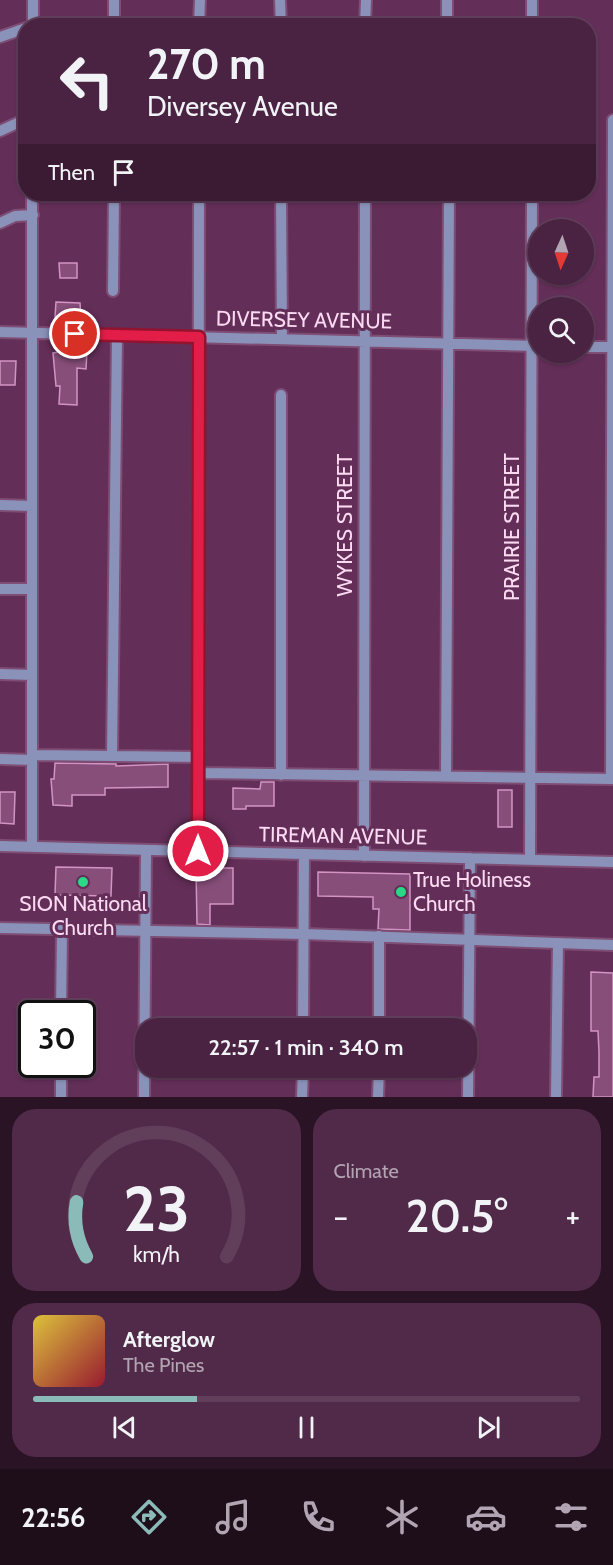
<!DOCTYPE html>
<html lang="en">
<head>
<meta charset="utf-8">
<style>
  body { margin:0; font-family:Cabin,sans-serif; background:#512a49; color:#f1f3f6; height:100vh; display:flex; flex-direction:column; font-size:22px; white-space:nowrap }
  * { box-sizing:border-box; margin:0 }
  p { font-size:20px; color:#b2a4b2 }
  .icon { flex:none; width:33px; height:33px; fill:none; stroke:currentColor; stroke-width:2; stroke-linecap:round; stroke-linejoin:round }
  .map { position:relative; height:1097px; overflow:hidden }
  .panel { display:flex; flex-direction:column; gap:12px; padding:12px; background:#291324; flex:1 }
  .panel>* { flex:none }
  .guide { position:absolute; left:18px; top:18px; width:578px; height:183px; border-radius:24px; box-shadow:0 2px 4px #0004,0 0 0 2px #613f5b; background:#4a2242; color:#f1f3f6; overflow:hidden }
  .needle { width:39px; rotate:183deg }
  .buttons { position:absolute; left:528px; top:219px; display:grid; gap:12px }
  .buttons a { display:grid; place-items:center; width:66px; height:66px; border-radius:50%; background:#4a2242; box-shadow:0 2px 4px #0004,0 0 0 2px #613f5b; font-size:30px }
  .speed { position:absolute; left:18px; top:1000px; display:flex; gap:12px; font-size:30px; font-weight:700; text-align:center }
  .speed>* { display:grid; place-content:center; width:78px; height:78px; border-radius:50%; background:#4a2242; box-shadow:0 2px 4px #0004,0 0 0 2px #613f5b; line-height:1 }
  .speed .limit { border:3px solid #111; border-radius:9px; background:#fff; color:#111 }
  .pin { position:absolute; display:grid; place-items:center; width:51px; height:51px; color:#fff; margin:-26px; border:3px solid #fff; border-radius:50%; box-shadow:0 2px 6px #0007 }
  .me { position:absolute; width:66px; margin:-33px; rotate:0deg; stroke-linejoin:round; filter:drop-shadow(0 0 4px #0008) }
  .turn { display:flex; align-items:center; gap:21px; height:126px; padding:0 30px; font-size:27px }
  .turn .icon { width:78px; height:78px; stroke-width:2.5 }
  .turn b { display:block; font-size:42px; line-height:51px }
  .then { display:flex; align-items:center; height:57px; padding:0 30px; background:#0003; gap:12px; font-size:22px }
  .big { font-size:45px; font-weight:600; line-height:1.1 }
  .panel .card { flex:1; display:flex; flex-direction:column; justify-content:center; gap:9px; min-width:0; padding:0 21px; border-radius:24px; background:#512a49 }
  .panel .dial { align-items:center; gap:0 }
  .dial svg { height:156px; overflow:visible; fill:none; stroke:#613f5b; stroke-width:7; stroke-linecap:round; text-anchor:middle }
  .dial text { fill:#f1f3f6; stroke:none }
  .song { display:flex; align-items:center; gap:18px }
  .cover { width:72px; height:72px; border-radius:9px; background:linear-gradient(135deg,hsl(50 70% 55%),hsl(350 70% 35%)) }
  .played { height:6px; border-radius:3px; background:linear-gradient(90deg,#8bbbb9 30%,#613f5b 30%) }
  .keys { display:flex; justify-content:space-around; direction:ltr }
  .heat { display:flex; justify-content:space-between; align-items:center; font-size:33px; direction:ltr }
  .panel .tiles { flex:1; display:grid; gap:12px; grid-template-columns:1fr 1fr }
  .card:last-child { grid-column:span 2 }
  .trip { position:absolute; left:135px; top:1018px; width:342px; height:60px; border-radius:24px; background:#4a2242; box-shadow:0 2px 4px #0004,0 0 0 2px #613f5b; font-weight:600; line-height:60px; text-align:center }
  .dock { display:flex; height:96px; justify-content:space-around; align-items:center; background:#1e0e1a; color:#b2a4b2 }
  .dock .icon { width:42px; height:42px }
  .dock .active { color:#8bbbb9 }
  .dock b { font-size:27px; color:#f1f3f6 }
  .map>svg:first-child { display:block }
  .building { fill:#874e7a; stroke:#d394c3; stroke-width:1.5 }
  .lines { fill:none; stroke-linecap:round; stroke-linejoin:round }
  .minor-casing { stroke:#7e4d74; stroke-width:14 }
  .minor { stroke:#8a92b9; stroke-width:10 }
  .route-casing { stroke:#92132f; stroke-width:15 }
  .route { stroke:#e11d48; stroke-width:10 }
  .poi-dot { fill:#2ad885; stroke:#632e58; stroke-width:2 }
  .labels { text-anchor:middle; stroke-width:6; stroke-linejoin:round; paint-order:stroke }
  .street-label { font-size:21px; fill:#fbdaf2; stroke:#632e58 }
  .poi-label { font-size:21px; fill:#fbdaf2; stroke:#632e58; text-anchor:start }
</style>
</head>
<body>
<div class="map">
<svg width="613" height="1097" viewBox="0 0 613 1097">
  <rect width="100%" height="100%" fill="#632e58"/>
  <path class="building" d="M59,263H77V278H60Z
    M56,302L80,303L81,317H55Z
    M72,350L87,351L86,369L77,368V405L59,404L60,386H56L53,353Z
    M0,361H16L15,385H0Z
    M55,763L116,764V766L168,764V787L105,788V795H72V806L53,805L51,779H54Z
    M261,782H274V806H246V809H233V788L260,789Z
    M498,790H512V827H498Z
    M0,792H15L14,824L0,823Z
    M56,867L112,868L111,896L55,895Z
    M196,868H233V904H210V925L197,924Z
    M318,872L410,874V930L378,929L379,909H373V897L318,896Z
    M591,972L613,973V1097H593L594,1077H599V1052L598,1031H591Z"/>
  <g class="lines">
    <g class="minor-casing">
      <path id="minor" d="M280,0L281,26
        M447,0V26
        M33,26V0
        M114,26V0
        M199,26L200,0
        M365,26L366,0
        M532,26V0
        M0,37L26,28
        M0,131L26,119
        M281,194L282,339
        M0,223L15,216L33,215
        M113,291L114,194
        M0,332L537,346
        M584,347H613
        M0,505L32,506
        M0,589H32
        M0,674L32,675
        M32,755L198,757
        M112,756L117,335
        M0,759L32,760
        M198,773L613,779
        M281,775V395
        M446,776L449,194
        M611,779L613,120
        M0,846L613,862
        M32,847V194
        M198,851L199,194
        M364,856L365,194
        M530,860L532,194
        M0,928L304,934L613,945
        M61,1014L62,929
        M303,1029L304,854
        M379,1029V936
        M61,1097V1065
        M144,1097L146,850
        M302,1097L303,1068
        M378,1097L379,1068
        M468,1097L470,858
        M556,1097L558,943"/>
    </g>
    <use href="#minor" class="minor"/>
  </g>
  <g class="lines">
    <g class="route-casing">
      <path id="route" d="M75,334L199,337L198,851"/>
    </g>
    <use href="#route" class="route"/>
  </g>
  <g class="poi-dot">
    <circle cx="83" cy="882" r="6"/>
    <circle cx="401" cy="892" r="6"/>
  </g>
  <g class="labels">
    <g class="street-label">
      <text transform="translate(304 320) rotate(1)" y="7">DIVERSEY AVENUE</text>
      <text transform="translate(345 525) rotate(-90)" y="7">WYKES STREET</text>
      <text transform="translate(512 527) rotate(-90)" y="7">PRAIRIE STREET</text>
      <text transform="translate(343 836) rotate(1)" y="7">TIREMAN AVENUE</text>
    </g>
    <g class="poi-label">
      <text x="413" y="887">True Holiness<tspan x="413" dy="24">Church</tspan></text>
      <text x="83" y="911" text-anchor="middle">SION National<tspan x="83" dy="24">Church</tspan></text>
    </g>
  </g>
</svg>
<div class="buttons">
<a><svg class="needle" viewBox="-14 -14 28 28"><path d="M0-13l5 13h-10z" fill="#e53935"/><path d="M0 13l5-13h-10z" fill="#b2a4b2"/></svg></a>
<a><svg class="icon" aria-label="search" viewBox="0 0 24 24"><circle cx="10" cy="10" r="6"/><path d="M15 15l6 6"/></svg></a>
</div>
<div class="speed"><div class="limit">30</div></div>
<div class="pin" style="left:75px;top:334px;background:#d93025"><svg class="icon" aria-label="arrive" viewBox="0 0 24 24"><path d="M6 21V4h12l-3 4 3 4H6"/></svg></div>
<svg class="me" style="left:198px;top:851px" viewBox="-20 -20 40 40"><circle r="17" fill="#e11d48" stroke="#fff" stroke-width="3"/><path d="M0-11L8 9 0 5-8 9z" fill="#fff"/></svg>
<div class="trip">22:57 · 1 min · 340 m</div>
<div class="guide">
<div class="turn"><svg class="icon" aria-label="left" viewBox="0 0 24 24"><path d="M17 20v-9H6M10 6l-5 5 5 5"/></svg><div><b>270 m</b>Diversey Avenue</div></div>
<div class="then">Then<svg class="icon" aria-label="arrive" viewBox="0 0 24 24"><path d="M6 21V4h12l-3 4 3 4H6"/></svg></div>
</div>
</div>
<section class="panel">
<div class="tiles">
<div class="card dial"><svg viewBox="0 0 100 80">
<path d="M14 69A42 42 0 1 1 86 69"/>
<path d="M14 69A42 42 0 0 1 9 41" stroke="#8bbbb9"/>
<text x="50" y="56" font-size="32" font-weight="700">23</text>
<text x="50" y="72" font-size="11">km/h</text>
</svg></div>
<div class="card"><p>Climate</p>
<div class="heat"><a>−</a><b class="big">20.5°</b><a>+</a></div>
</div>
<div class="card">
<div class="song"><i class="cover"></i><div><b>Afterglow</b><p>The Pines</p></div></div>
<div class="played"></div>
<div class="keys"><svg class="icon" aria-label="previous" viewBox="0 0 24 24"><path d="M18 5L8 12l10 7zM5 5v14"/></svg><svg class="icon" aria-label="pause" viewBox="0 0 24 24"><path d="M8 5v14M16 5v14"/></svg><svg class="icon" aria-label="next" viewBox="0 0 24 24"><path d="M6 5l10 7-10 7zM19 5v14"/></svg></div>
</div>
</div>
</section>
<nav class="dock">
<b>22:56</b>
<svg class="icon active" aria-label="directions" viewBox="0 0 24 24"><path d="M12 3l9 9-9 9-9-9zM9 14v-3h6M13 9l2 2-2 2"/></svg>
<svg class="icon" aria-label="music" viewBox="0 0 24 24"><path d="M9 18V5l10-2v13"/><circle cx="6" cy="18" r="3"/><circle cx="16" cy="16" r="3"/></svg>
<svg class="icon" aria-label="phone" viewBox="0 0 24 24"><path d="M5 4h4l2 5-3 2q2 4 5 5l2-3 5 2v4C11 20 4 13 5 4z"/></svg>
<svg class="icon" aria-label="climate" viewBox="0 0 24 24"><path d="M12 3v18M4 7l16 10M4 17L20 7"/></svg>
<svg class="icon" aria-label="car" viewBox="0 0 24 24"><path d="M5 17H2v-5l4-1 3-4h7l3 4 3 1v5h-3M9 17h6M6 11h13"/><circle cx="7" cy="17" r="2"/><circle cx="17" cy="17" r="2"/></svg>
<svg class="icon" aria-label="filters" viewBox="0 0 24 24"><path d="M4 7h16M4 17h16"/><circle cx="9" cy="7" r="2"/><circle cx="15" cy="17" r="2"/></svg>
</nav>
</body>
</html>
